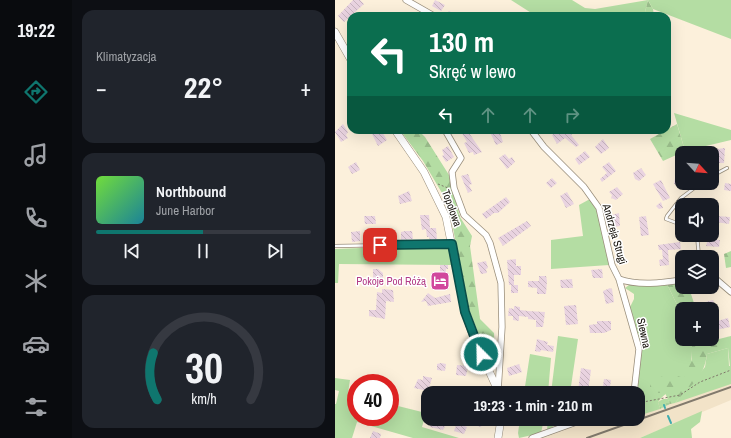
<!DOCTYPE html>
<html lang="pl">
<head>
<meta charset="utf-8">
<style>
  body { margin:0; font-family:"Archivo Narrow",sans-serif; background:#20242c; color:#f1f3f6; height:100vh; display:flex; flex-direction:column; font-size:15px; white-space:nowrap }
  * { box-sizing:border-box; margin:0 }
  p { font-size:13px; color:#9ea1a6 }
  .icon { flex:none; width:22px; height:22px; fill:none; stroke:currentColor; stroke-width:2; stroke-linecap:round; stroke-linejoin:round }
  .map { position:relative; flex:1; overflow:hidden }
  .side { display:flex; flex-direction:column; gap:10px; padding:10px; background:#0d0f14; width:263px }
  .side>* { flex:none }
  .guide { position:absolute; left:12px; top:12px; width:324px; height:122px; border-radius:12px; box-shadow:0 4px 16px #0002; background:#0b6e4f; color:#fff; overflow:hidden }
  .needle { width:26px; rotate:116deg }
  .fabs { position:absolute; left:340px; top:146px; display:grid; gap:8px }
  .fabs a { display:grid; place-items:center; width:44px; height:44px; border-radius:8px; background:#171b24; box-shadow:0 4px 16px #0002; font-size:20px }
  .speed { position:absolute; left:12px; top:374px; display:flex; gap:8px; font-size:20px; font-weight:700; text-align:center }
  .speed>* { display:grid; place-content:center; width:52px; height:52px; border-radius:50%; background:#171b24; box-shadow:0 4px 16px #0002; line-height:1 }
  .speed .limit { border:6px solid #d22; background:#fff; color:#111 }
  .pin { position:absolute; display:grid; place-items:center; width:34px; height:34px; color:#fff; margin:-17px; border-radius:8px; box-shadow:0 2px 6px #0006 }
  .me { position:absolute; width:44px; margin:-22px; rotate:337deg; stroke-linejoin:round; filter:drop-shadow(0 0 3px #0008) }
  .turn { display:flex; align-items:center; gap:14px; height:84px; padding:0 16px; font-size:18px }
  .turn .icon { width:52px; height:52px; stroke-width:2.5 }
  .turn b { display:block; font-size:28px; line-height:34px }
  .lanes { display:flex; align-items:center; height:38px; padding:0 16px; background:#0003; justify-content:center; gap:20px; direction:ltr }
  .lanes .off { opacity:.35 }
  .big { font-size:30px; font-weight:700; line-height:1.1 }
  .side .tile { flex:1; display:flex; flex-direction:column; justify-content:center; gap:6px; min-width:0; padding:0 14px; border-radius:12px; background:#20242c }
  .side .dial { align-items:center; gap:0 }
  .dial svg { height:104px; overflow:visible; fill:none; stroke:#363941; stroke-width:7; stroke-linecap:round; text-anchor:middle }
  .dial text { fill:#f1f3f6; stroke:none }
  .song { display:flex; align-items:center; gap:12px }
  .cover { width:48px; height:48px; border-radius:6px; background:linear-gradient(135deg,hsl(100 70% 55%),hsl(190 70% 35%)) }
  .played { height:4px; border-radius:2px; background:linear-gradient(90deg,#0f766e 50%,#363941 50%) }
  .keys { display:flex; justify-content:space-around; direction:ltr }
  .heat { display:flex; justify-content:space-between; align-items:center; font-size:22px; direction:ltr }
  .trip { position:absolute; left:86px; top:386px; width:224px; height:40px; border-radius:12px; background:#171b24; box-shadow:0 4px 16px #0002; font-weight:700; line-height:40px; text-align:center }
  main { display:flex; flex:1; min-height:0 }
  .dock { display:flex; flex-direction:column; width:72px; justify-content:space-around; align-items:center; background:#090b0e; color:#9ea1a6 }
  .dock .icon { width:28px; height:28px }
  .dock .on { color:#0f766e }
  .dock b { font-size:18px; color:#f1f3f6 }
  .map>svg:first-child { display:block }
  .built { fill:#f2e3c8 }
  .grass { fill:#b4dda3 }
  .forest { fill:url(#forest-firs) }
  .wetland { fill:url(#wetland-marsh) }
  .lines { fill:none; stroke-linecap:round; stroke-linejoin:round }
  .stream { stroke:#3facae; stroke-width:2 }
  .building { fill:url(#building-back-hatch) }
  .service-casing { stroke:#998e7b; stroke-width:4 }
  .minor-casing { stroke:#998e7b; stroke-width:7 }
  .tertiary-casing { stroke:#998e7b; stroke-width:8 }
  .path { stroke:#7e7669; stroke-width:1; stroke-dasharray:2 2; stroke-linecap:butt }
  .service { stroke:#fff; stroke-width:2.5 }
  .minor { stroke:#fff; stroke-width:5.5 }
  .tertiary { stroke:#fff; stroke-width:7 }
  .rail { stroke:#827a6d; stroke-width:2 }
  .route-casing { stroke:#0a4d48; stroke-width:10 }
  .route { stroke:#0f766e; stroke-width:7 }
  .labels { text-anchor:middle; stroke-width:3; stroke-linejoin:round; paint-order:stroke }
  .street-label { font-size:11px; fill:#141009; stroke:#fff }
  .hotel-label { font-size:11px; fill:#b23c85; stroke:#fff; text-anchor:end }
</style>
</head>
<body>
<main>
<nav class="dock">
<b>19:22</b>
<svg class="icon on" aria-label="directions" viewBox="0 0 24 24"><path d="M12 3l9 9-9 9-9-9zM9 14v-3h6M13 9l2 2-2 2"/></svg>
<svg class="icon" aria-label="music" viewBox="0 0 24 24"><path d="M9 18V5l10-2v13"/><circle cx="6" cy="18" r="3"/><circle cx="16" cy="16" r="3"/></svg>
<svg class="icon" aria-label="phone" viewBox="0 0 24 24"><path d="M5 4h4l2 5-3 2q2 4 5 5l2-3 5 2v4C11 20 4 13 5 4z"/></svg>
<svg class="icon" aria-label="climate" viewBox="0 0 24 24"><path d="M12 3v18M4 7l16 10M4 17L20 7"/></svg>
<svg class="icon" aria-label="car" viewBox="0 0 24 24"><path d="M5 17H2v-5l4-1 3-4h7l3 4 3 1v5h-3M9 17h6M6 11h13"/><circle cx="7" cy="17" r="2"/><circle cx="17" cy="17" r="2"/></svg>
<svg class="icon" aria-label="filters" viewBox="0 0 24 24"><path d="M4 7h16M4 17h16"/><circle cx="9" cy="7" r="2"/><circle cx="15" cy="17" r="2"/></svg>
</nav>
<section class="side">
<div class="tile"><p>Klimatyzacja</p>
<div class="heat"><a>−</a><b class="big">22°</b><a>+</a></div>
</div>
<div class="tile">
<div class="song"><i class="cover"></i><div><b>Northbound</b><p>June Harbor</p></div></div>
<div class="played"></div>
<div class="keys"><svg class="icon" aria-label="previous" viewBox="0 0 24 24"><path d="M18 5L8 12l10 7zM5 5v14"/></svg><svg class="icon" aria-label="pause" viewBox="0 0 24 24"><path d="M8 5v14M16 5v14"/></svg><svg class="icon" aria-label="next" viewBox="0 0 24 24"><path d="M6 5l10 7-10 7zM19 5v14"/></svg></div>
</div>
<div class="tile dial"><svg viewBox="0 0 100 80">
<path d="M14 69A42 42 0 1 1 86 69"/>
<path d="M14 69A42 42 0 0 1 11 33" stroke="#0f766e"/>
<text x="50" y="56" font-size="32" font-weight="700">30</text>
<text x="50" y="72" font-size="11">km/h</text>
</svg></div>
</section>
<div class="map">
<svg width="396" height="438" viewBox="0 0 396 438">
  <defs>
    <pattern id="forest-firs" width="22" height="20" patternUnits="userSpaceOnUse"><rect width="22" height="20" fill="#b4dda3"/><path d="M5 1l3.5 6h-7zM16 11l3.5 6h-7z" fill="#9abd8b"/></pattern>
    <pattern id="wetland-marsh" width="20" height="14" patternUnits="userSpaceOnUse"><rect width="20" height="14" fill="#b4dda3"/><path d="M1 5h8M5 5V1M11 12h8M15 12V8" fill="none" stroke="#9abd8b"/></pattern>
    <pattern id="building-back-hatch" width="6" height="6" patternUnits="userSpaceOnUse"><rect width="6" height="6" fill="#e9d3e0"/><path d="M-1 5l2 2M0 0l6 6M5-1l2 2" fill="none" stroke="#c7b4bf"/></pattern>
  </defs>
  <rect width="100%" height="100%" fill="#fcf0db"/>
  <path class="built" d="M396,372V400L305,438H208L261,419H303V405L349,395Z"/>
  <path class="grass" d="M176,0H237L250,8L260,9L313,0L309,16H201Z
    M313,0H396V39L318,9Z
    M339,113L396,130V140L350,151Z
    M255,199L262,211L274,265L216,269V240L248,236L244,205Z
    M104,245L114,247L117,265L4,264L3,283H0V249Z
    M332,284L347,315V339H357C357,352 358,369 349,379C341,388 330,392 323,402L325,409L309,414L303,412V393H301L306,347L295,307L299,299V294L290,288L294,285L311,286Z
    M223,336L243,339L235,393H216Z
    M393,348L394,366H396V384L340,403L370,367L372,354Z
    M195,354L216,358L213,393H189Z
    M0,378L15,380L13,393L21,395V417H55V404L91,413L87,427L124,438H78L22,422L17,438H0V404H1L4,391L0,390Z
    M367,411L365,422L356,429L357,438H305Z
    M185,419H209L206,433L184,438L183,433Z
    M213,419H231L212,430Z"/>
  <path class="forest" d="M313,0L318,9L319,16H309Z
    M342,124L350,151L328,161L315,139Z
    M65,130H83L90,137L114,175L125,217L137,236L135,246L145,319L159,333L160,367H156L131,301L117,222L107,193L88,161Z
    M396,251V267L391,268L389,254Z
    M347,282V287H372L355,291L361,309H347V315L332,284Z
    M396,336V366L395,367L393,348L372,354C369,379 355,385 340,403L335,404L330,393H315V380L336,374L349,378L357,359V339H371L372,342Z"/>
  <path class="wetland" d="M328,399H333L335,404L325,409L323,402Z"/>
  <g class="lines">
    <path class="stream" d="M329,405L330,408
      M333,416L336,423"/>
  </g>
  <path class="building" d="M18,0H25L29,4L9,22L3,16Z
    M100,0L110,5L106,11L97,6Z
    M114,11L124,16H112Z
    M8,124L13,132L11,135L13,138L6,142L0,132Z
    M35,130H46L52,140L43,146Z
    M125,130H132L147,152L139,155L138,152L134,153L129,143L132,142Z
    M154,130H164L168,142L161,145Z
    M224,130H242L236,135L244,145L241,147L230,138L222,144L217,135Z
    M268,139L274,148L266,154L260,147Z
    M113,146L119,157L111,162L107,156L109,155L107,150Z
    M390,148L389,163H382V149Z
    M250,151L255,157L244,165L240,159Z
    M170,154L174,159L177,157L180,162L172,169L164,158Z
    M21,162L25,170L17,174L13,167Z
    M274,162L281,171L267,182L265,179L272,173L267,167Z
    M306,168L311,175L304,181L300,179L298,173Z
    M341,171L347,172L346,185L339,184Z
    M133,174L137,184L134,185L137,191L133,193L126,176Z
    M217,178L222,183L216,188L211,183Z
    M326,180L335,198L328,201L318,184Z
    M390,183L396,184V191L389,190Z
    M282,187L288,194L281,200L276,198L277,195L274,192Z
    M74,191L77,201L65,204L63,196Z
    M232,192L239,204L231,208L225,196Z
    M171,197L175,202L163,213H159L151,219L147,214Z
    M326,202L328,208L324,209L321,206Z
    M284,213L285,226L279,227L277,215Z
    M85,215H94L95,228H101L102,239L95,240L94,237H92L91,229L87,230Z
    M29,216H40L41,224H30Z
    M311,216L314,235L306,236L304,217Z
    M382,216L395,217L394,224L381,222Z
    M192,221L196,226L168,246L163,238Z
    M43,230H54L53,240L43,239Z
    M25,231V241L17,242L16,232Z
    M70,231H77L78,239L66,240V232Z
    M373,239L385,240L384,247L371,246Z
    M345,242L346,249L333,250L334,265L325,266L324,260L328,259L327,250H324L323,245Z
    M181,259V266H186V275H179V285H183V293H176V285H174L172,260Z
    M151,261L153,268L151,269L152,273L146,274L142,263Z
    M105,265H113V269H111V284H99L98,278H105Z
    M38,269H43L48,273V278H44V282L38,283Z
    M267,269L268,278H258L256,270Z
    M204,276H211L212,281L211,294H202V288L193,287V281H204Z
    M237,279L238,288H226L225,280Z
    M275,288L277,289L279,302L271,304L268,291Z
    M47,289L58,290L59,302L51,301L50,319L34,316V310H41L42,292L47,293Z
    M93,293L100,298L115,294L116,302L93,306L91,301L86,302Z
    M378,300L381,309H369L367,303Z
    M241,305L243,324L231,325L229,306Z
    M179,306L185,307V310L193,311L210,312L208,327H201V320L193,319V317L184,316V321L178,320V316H173L174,308L179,309Z
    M393,318L395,327L381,330L379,322Z
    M262,321H276V330L269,333H255L254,325L262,324Z
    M202,339L213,342L212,345L219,346L218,352L206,350L205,352L200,351Z
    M106,363L111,364L110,371L102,370V364Z
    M184,364L187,372L174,376L172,368Z
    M122,365L133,366L131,376L121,375Z
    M246,368L256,370L253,392L243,391Z
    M88,376L97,378L93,391L79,388L83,379L88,380Z
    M269,379L276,380L274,393H267Z
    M137,419L148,420L146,427L136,424Z
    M96,422L110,426L108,430L95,427Z
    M122,423L132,427L129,434L119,431Z
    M38,431L46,434L45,438H35Z"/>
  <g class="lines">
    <g class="service-casing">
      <path id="service" d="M377,176L392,168
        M347,225L331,219L332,216L346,198L366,183
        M362,235L364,257
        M0,246L115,244"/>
    </g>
    <g class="minor-casing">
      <path id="minor" d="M71,0L99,16
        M110,130L126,158L117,172L119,188L129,215L151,235L155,243L166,283L167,327L163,391
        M196,130L209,147L249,187L264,208L277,265L284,279L304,349L299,393
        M284,279C303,286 327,283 347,280
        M377,279L382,280L396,292
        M197,438L250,419"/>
    </g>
    <g class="tertiary-casing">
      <path id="tertiary" d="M0,32L16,60
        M60,130L89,172L111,217L130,312L137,333L164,393
        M163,438L166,419"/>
    </g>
    <path class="path" d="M103,184L113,188
      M303,403L345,395L365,382L396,370"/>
    <use href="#service" class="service"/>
    <use href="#minor" class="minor"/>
    <use href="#tertiary" class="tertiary"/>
    <path class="rail" d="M252,438L396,387"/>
  </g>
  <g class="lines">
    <g class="route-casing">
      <path id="route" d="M45,245L117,244L130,312L146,354"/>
    </g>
    <use href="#route" class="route"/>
  </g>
  <defs>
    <g id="hotel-square" transform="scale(1)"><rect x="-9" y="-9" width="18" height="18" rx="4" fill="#d1479c" stroke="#fff"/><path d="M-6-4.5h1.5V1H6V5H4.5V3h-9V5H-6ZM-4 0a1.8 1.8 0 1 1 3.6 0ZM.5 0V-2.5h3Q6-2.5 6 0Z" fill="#fff"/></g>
  </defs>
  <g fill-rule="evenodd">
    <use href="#hotel-square" x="105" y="281"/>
  </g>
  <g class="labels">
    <g class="street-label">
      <text transform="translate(117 208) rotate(70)" y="4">Topolowa</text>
      <text transform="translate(280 234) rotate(74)" y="4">Andrzeja Strugi</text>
      <text transform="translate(309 333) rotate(78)" y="4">Siewna</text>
    </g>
    <g class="hotel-label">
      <text x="91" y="285">Pokoje Pod Różą</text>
    </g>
  </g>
</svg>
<div class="fabs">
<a><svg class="needle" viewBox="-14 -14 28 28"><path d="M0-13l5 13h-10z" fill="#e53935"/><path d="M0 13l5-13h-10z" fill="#9ea1a6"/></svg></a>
<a><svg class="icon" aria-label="sound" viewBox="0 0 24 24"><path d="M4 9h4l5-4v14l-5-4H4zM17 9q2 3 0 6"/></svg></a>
<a><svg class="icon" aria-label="layers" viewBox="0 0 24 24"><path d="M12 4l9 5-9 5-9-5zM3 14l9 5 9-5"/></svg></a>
<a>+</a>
</div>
<div class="speed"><div class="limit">40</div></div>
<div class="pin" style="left:45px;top:245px;background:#d93025"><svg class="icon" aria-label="arrive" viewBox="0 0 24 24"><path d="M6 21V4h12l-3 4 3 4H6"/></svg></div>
<svg class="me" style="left:146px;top:354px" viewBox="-20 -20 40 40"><circle r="17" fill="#0f766e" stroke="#fff" stroke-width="3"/><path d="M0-11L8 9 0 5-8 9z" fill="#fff"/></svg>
<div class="trip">19:23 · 1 min · 210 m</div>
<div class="guide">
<div class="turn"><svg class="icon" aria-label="left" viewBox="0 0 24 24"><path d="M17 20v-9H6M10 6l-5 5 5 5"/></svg><div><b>130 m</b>Skręć w lewo</div></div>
<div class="lanes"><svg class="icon" aria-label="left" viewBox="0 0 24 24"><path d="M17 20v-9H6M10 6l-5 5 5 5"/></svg><svg class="icon off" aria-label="ahead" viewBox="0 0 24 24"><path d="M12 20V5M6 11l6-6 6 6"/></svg><svg class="icon off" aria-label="ahead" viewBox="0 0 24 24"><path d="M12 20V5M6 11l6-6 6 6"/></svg><svg class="icon off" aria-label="right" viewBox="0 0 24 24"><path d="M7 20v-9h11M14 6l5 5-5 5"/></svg></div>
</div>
</div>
</main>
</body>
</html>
